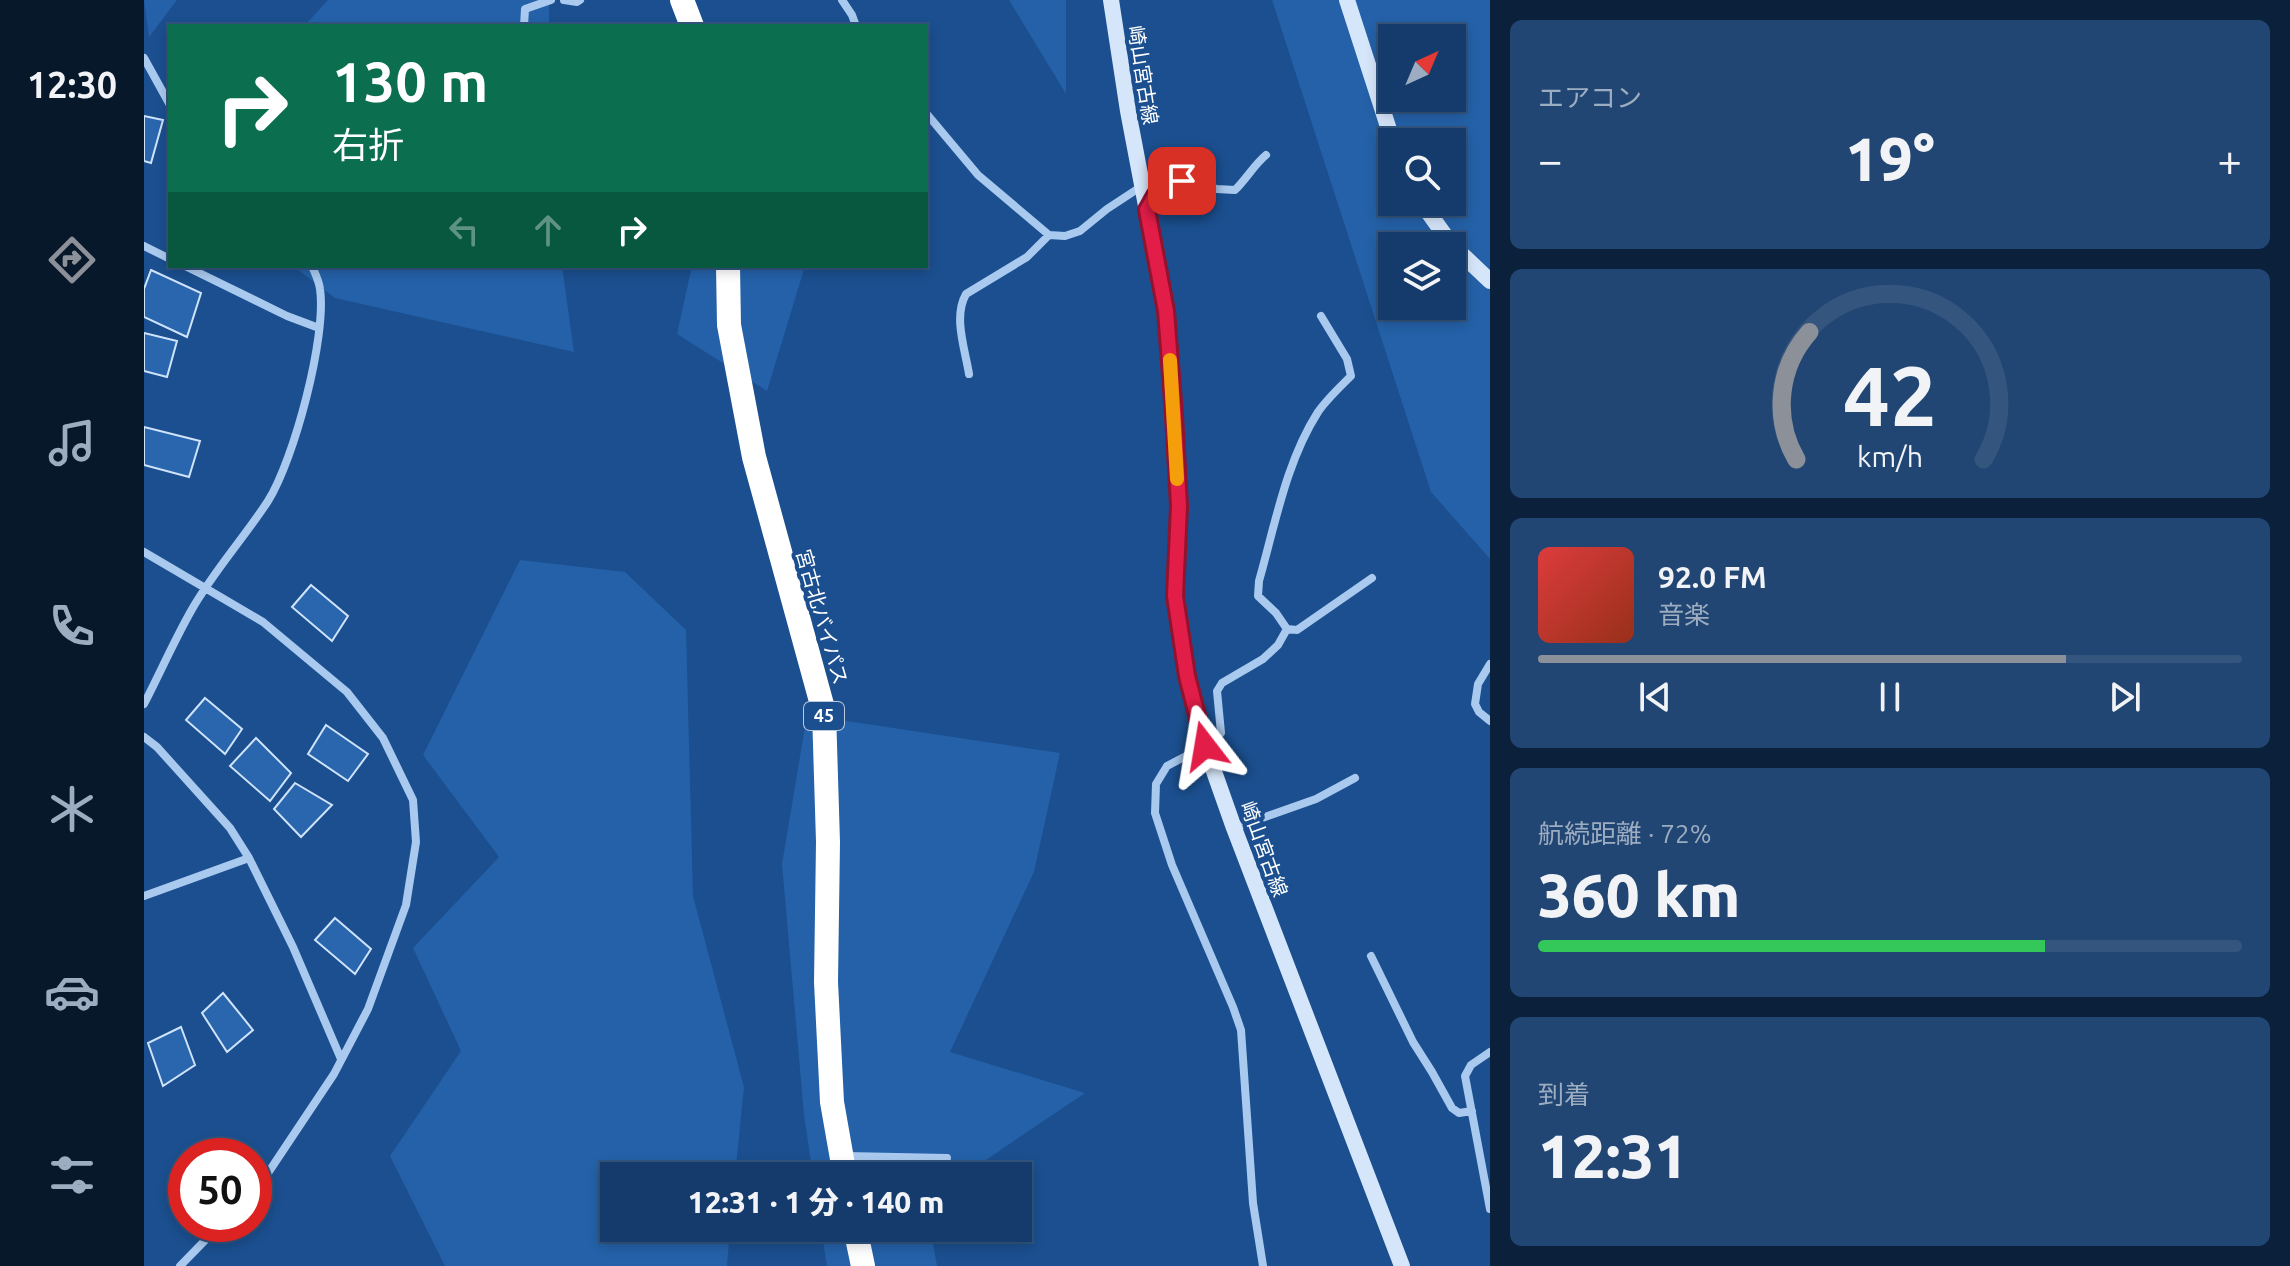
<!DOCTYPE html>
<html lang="ja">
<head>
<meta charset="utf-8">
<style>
  body { margin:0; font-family:Ubuntu,"Noto Sans JP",sans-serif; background:#214673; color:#f1f3f6; height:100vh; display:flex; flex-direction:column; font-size:30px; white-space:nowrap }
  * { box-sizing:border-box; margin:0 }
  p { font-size:26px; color:#9dadc1 }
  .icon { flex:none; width:44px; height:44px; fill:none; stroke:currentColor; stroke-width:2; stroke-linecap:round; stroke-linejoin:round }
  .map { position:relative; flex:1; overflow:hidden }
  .drawer { display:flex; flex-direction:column; gap:20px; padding:20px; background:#0b203b; width:800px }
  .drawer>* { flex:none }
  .top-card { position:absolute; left:24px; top:24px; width:760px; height:244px; border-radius:0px; box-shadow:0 4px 12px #0003,0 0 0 2px #33557e; background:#0b6e4f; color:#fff; overflow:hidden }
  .needle { width:52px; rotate:44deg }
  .tools { position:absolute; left:1234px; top:24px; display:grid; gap:16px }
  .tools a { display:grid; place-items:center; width:88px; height:88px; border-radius:0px; background:#143b6b; box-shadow:0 4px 12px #0003,0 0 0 2px #33557e; font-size:40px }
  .speed { position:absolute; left:24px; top:1138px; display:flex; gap:16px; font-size:40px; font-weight:700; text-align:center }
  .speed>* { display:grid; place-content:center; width:104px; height:104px; border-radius:50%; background:#143b6b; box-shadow:0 4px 12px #0003,0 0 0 2px #33557e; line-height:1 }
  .speed .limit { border:12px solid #d22; background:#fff; color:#111 }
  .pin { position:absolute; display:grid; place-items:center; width:68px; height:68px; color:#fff; margin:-34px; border-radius:16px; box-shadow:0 4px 12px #0006 }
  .me { position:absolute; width:88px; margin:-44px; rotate:346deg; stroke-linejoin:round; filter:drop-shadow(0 0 6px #0008) }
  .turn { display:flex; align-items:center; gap:28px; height:168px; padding:0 32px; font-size:36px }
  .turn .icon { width:104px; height:104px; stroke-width:2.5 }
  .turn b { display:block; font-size:56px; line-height:68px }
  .lanes { display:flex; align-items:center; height:76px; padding:0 32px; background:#0003; justify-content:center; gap:40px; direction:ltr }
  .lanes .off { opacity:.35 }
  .big { font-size:60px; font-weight:800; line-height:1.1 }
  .drawer .widget { flex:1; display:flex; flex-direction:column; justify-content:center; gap:12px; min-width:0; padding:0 28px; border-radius:12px; background:#214673 }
  .drawer .dial { align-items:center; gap:0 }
  .dial svg { height:208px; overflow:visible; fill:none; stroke:#33557e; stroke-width:7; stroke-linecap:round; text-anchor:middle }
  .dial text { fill:#f1f3f6; stroke:none }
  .song { display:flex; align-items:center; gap:24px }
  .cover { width:96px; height:96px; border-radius:12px; background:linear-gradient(135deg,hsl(0 70% 55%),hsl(10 70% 35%)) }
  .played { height:8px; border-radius:4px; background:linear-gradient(90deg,#8c9099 75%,#33557e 75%) }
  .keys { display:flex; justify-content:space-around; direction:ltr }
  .heat { display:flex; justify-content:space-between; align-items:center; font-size:44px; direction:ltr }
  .charge { height:12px; border-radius:6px; background:linear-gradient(90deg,#34c759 72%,#33557e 0) }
  .trip { position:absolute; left:456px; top:1162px; width:432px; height:80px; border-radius:0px; background:#143b6b; box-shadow:0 4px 12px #0003,0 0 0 2px #33557e; font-weight:800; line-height:80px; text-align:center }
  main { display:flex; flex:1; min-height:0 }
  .menu { display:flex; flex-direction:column; width:144px; justify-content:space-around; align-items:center; background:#08182b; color:#9dadc1 }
  .menu .icon { width:56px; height:56px }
  .menu .selected { color:#8c9099 }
  .menu b { font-size:36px; color:#f1f3f6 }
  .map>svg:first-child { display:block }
  .green { fill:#2461a8; fill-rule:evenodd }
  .building { fill:#2a66ad; stroke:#cfe3fa; stroke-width:2 }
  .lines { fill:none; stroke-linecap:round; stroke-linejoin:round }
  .street { stroke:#a9c9ee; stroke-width:8 }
  .secondary { stroke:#d6e6fa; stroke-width:16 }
  .highway { stroke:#fff; stroke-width:24 }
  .route-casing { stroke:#92132f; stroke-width:20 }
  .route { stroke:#e11d48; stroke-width:14 }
  .slow { stroke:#f59e0b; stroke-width:14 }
  .labels { text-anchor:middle; stroke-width:8; stroke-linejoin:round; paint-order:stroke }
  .shield { fill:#1b4f8f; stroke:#bbcadd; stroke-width:2 }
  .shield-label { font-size:18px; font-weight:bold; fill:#fff }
  .street-label { font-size:20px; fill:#fff; stroke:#1b4f8f }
</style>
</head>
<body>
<main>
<nav class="menu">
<b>12:30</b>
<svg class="icon selected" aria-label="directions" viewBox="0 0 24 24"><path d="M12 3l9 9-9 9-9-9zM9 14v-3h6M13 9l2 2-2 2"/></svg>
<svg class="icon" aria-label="music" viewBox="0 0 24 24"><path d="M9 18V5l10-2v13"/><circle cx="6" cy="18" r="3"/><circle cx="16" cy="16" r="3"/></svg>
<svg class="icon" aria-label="phone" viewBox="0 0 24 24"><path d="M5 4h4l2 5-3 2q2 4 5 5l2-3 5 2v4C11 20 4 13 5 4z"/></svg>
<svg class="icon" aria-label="climate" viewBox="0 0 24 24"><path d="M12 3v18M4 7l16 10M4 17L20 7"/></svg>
<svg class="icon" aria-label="car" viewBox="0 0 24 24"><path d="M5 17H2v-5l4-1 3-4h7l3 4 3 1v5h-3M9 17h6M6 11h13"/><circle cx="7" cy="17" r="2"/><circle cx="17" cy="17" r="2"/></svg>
<svg class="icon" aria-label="filters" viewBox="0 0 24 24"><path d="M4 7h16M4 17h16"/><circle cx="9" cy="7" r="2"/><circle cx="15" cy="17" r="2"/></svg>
</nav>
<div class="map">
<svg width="1346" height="1266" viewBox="0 0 1346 1266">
  <rect width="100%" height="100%" fill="#1b4f8f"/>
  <path class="green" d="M0,0H33L5,37Z
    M184,0H405V26H160Z
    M865,0H922V94Z
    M1128,0H1346V559L1287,492ZM1248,38H1308V98H1248ZM1248,142H1308V202H1248ZM1248,246H1308V306H1248Z
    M149,266H418L430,352L191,298Z
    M548,266H661L623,391L533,334Z
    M376,560L481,572L542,630L549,896L600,1087L591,1176H470V1228H586L583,1266H301L246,1156L317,1051L269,948L355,857L279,755Z
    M663,715L916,753L890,872L806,1052L941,1093L818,1176H669L660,1115L638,864Z
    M677,1228H786L793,1266H683Z"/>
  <path class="building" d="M0,116L19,120L7,163L0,161Z
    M7,270L57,293L43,337L0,317V289Z
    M0,333L33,341L23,377L0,371Z
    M0,427L56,441L45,477L0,465Z
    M167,585L204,616L188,641L148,607Z
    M61,698L98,729L81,754L42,720Z
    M182,725L224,754L204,781L164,754Z
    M112,738L147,773L126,801L86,766Z
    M151,783L188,805L157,837L130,809Z
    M191,918L227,949L211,974L171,940Z
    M79,993L109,1030L83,1052L58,1013Z
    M37,1027L51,1065L19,1086L4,1043Z"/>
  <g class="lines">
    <path class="street" d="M420,0L433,2L436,0
      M698,0L708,15L712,26
      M380,26L381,9L407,0
      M0,58L26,105
      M782,113L834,175L905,235L921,236L936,231L963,209L998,186
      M1004,209L1020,183L1025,180L1073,189L1091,190C1103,178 1110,165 1122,155
      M0,246L26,259
      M41,266L143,316L175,328
      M825,374C821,349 809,317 822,294L883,257L905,235
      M0,552L119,622L203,692L239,738L269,800L272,842L262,905L224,1009L190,1074L118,1182L110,1190
      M1143,629L1153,630L1228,578
      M1346,664L1334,684L1331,704L1335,712L1346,721
      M0,704C16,673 30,641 47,611C69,572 100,538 124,501C150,460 183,336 176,289C175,281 171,273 168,266
      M0,737L13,747L86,828L105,858L149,947L197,1059
      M1090,828L1172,799L1211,778
      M0,896L105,858
      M1227,956L1269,1042L1288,1072L1308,1108L1315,1113L1328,1111
      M1346,1052L1327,1065L1321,1076L1346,1209
      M702,1156L803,1158
      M778,1158L780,1176
      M836,1228L867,1230
      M36,1266L77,1224
      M1119,1266L1109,1203L1097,1030L1089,1007L1028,865L1011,813L1012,784L1023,766L1061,746L1077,733L1073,691L1078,683L1119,659L1134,645L1143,629L1132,613L1114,596L1115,581C1131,525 1142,462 1174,412C1183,399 1196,387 1207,376L1203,359L1177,316"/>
    <path class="secondary" d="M967,0L984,111L1022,311L1035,506L1031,596L1043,676L1061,746L1090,828L1258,1266
      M1203,0L1249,142
      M1277,202L1307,244L1346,281"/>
    <path class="highway" d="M538,0L548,26
      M584,266L585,325L610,457L680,712L684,842L682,982L688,1102L701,1176
      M711,1228L719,1266"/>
  </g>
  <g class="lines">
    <g class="route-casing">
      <path id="route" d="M1038,181C1015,179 1014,192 1003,210L1022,311L1030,415L1035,506L1031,596L1043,676L1061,746"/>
    </g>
    <use href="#route" class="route"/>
    <path class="slow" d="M1026,360L1033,479"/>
  </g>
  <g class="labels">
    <rect class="shield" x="660" y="702" width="40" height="28" rx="6"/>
    <g class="shield-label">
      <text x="680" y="722">45</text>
    </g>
    <g class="street-label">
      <text transform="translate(999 75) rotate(81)" y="7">崎山宮古線</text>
      <text transform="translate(678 617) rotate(74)" y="7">宮古北バイパス</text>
      <text transform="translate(1120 849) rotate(70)" y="7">崎山宮古線</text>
    </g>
  </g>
</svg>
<div class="tools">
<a><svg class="needle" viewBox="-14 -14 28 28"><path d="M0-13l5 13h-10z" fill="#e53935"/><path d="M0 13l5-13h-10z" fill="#9dadc1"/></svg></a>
<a><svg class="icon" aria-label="search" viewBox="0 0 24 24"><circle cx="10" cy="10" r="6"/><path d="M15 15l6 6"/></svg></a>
<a><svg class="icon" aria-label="layers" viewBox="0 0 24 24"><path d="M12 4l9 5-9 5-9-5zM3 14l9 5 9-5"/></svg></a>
</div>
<div class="speed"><div class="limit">50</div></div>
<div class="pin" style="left:1038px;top:181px;background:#d93025"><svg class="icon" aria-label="arrive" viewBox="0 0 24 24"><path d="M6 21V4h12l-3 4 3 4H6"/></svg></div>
<svg class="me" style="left:1061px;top:746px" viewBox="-20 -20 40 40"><path d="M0-17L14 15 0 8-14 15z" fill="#e11d48" stroke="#fff" stroke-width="4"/></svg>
<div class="trip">12:31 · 1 分 · 140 m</div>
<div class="top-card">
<div class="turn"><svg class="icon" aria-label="right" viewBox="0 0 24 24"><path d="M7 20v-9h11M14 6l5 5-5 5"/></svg><div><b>130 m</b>右折</div></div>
<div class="lanes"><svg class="icon off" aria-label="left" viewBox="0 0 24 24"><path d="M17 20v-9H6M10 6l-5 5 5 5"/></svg><svg class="icon off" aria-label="ahead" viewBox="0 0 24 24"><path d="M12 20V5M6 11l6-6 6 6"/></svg><svg class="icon" aria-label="right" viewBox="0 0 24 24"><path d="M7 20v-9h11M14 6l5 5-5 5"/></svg></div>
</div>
</div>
<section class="drawer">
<div class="widget"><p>エアコン</p>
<div class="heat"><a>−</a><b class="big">19°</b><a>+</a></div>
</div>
<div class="widget dial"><svg viewBox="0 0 100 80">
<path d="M14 69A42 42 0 1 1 86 69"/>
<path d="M14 69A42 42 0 0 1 19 20" stroke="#8c9099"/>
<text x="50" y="56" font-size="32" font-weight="700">42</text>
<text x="50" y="72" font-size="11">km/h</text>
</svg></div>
<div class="widget">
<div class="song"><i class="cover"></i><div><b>92.0 FM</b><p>音楽</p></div></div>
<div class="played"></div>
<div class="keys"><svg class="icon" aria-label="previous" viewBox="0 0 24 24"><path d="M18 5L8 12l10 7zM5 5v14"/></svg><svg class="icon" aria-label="pause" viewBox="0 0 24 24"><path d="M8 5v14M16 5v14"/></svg><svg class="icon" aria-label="next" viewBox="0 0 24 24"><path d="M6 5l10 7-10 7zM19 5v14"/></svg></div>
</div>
<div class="widget"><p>航続距離 · 72%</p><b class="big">360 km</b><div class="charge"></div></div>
<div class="widget"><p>到着</p><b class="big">12:31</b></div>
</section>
</main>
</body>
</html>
